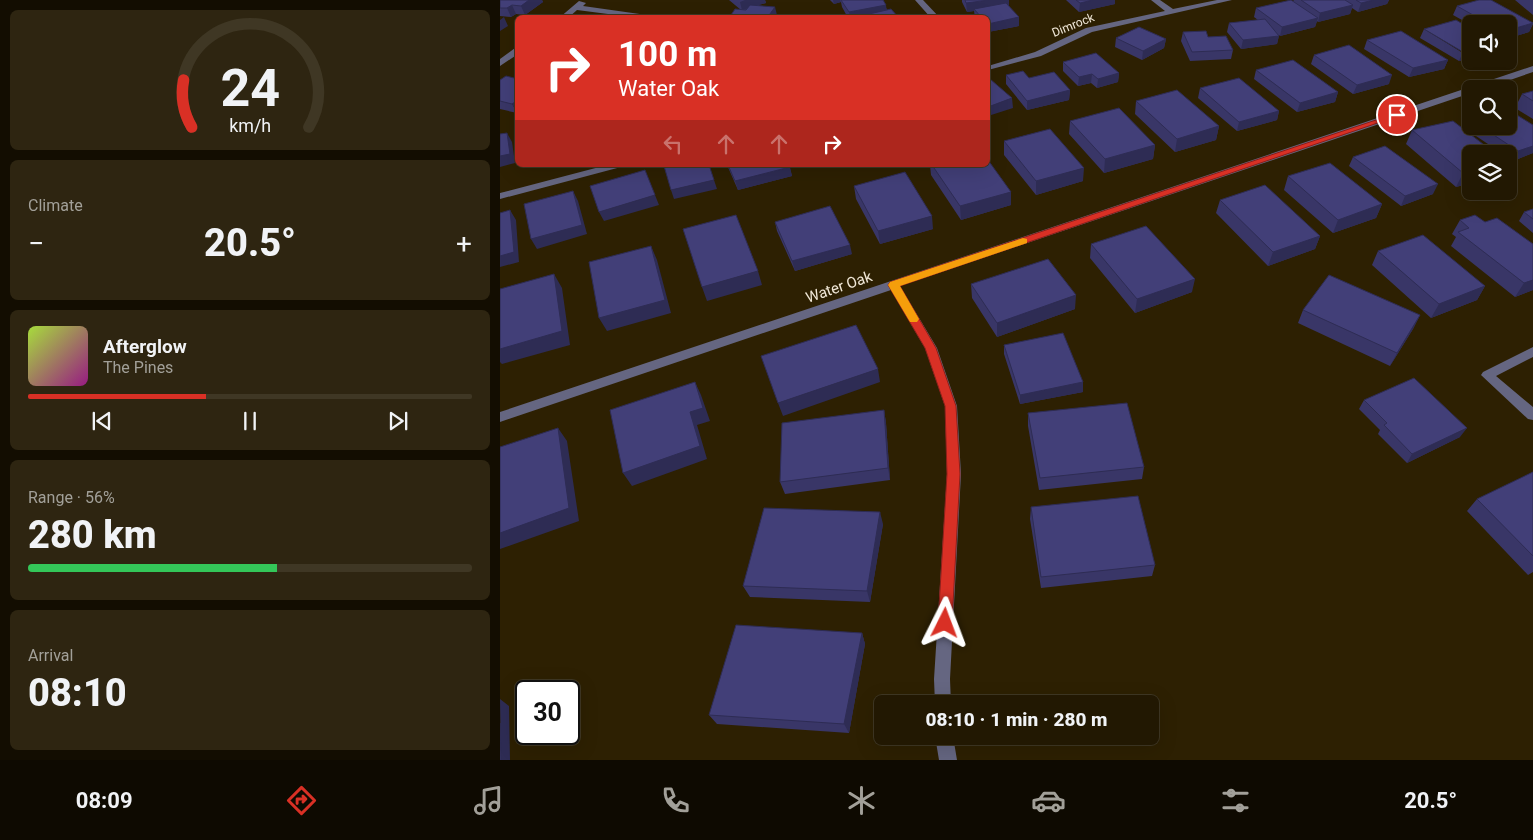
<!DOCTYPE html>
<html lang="en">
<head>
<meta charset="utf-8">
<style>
  body { margin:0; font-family:Roboto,sans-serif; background:#2e2511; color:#f1f3f6; height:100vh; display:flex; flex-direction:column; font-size:19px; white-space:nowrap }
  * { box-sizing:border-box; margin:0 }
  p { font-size:16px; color:#a2a099 }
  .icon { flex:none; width:28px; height:28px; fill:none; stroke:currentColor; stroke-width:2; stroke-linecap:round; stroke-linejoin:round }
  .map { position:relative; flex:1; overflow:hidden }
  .sheet { display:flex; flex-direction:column; gap:10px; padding:10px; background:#130d01; width:500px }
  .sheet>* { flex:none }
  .guide { position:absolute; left:15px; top:15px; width:475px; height:152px; border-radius:8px; box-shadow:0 5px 20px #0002,0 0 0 1px #3f3724; background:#d93025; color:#fff; overflow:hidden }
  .buttons { position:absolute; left:962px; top:15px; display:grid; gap:10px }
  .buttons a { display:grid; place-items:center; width:55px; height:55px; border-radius:8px; background:#221802; box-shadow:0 5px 20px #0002,0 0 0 1px #3f3724; font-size:25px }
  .speed { position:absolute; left:15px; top:680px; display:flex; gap:10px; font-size:25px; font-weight:700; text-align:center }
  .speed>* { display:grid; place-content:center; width:65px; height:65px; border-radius:50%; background:#221802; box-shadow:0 5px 20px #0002,0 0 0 1px #3f3724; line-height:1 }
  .speed .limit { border:2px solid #111; border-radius:8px; background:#fff; color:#111 }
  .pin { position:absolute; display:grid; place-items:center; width:42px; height:42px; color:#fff; margin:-21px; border:2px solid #fff; border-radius:50%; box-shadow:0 1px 5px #0007 }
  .me { position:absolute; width:55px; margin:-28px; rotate:3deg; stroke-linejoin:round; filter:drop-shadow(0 0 4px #0008) }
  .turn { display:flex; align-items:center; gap:18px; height:105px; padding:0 20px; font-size:22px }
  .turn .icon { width:65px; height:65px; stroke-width:2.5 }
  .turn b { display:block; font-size:35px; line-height:42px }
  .lanes { display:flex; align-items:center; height:48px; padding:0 20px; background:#0003; justify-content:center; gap:25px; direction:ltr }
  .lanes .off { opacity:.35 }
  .big { font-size:38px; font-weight:800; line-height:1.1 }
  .sheet .card { flex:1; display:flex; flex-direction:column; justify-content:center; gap:8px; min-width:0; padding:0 18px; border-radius:8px; background:#2e2511 }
  .sheet .dial { align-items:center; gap:0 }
  .dial svg { height:130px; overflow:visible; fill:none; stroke:#3f3724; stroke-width:7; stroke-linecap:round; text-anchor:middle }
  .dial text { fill:#f1f3f6; stroke:none }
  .song { display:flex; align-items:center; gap:15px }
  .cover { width:60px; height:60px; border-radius:8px; background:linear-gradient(135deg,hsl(80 70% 55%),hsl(310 70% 35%)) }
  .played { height:5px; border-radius:2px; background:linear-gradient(90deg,#d93025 40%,#3f3724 40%) }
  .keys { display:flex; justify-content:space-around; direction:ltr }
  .heat { display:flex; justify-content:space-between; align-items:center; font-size:28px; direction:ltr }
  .charge { height:8px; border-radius:4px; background:linear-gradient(90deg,#34c759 56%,#3f3724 0) }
  .trip { position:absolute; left:374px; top:695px; width:285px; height:50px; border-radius:8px; background:#221802; box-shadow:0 5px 20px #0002,0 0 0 1px #3f3724; font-weight:800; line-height:50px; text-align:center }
  .dock { display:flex; height:80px; justify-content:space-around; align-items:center; background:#0e0a01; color:#a2a099 }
  .dock .icon { width:35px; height:35px }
  .dock .on { color:#d93025 }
  .dock b { font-size:22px; color:#f1f3f6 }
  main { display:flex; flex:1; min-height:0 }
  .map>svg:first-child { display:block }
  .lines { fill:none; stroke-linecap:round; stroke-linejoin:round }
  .minor { fill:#656681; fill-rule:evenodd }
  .wall { fill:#393667 }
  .shaded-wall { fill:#2e2c54 }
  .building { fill:#423f78; stroke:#2e2c54 }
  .route { fill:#d93025; stroke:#8d1f18 }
  .slow { fill:#f59e0b }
  .labels { text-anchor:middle; stroke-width:4; stroke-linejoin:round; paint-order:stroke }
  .far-street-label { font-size:12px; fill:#f1e8d8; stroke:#2d2002 }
  .street-label { font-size:15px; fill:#f1e8d8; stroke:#2d2002 }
</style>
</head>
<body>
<main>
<section class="sheet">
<div class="card dial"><svg viewBox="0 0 100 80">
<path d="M14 69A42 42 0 1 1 86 69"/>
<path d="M14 69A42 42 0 0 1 9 40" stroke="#d93025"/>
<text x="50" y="56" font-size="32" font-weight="700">24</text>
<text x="50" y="72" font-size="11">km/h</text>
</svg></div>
<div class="card"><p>Climate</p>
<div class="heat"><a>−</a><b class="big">20.5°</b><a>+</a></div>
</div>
<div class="card">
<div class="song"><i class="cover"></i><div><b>Afterglow</b><p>The Pines</p></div></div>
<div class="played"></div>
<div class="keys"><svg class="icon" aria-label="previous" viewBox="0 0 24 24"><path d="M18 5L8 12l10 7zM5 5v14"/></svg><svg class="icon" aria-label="pause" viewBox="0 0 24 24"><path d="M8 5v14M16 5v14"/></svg><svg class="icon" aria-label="next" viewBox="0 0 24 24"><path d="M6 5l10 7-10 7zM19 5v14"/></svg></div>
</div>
<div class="card"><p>Range · 56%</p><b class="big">280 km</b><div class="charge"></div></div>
<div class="card"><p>Arrival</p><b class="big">08:10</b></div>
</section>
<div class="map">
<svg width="1033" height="760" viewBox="0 0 1033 760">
  <rect width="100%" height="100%" fill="#2d2002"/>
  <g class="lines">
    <path class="minor" d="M415,0H423L440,18H431Z
      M651,0H660L673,9L717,0H732L592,32L541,56L488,70V66L535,52L586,28L665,11Z
      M79,1L86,3L83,6L168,18H139L77,10L68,18H59Z
      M15,48H18V54L0,66V59Z
      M1033,66V72L984,89H971V93L400,286L437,348L457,406L461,474L450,679L451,704H435L434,679L447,474L445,406L425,348L391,290L0,422V412Z
      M107,165H123L121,167L0,199V193Z
      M1033,347V357L996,376L1033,407V420L1028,419L981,375L983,372Z
      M435,736H453L457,760H439Z"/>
  </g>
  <path class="wall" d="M0,0H42L43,2L25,15L16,14L11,17L0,16Z
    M229,0H265L266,3L258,5L277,15L241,10Z
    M330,0H383L387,10L399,18H348L342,7L341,2L334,4Z
    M462,0H509V6L519,26L488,32V18H475L474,11L467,12L462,2Z
    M566,0H615V4L579,12Z
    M794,0H889L887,4L858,12L852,8L850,14L818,22L817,21L815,27L780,36L779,35L777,44L741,49L727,32L729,23L758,20L754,17L756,8L793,1Z
    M1015,0H1033V15Z
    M957,6L1033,23V24L1029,32L1009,38V24H971V25L953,15Z
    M924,29L971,58L959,61L920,38Z
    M683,32L708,37L733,50L731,59L690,61L681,41Z
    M616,38L666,39L664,48L642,60L615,47Z
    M867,40L948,60L944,69L909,77L864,49Z
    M814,55L889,84L853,94L811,64Z
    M563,62L619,73L618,82L597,88L591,83L578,86L563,71Z
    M756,70L838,92L835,102L797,112L754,79Z
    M506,75L529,78L570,90L569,100L527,110L506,84Z
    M0,80L17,113L0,109Z
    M700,88L779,111L777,120L737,131L698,98Z
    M1033,91V119L1015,108L1022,94Z
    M636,101L719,126L716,140L675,152L635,114Z
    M971,118V126H1009L1033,125V153L1013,161L1009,158V154H1003L964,128L968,119Z
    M570,121L655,145L653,159L604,173L569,134Z
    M912,130L971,154V183L956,187L906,144Z
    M504,141L583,181L536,195L504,155Z
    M853,157L933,194L901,206L849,166Z
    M227,165H289L292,176L238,190Z
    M430,165H488L511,205L461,220L431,175Z
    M788,176L882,204L876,218L833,233L784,190Z
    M354,186L433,229L380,244L356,199Z
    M720,200L820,236L815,249L768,266L716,213Z
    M1033,209V233L1019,221L1024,212Z
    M960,220L985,222L1033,290L1015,297L951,246L956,237L952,234Z
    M275,222L352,254L295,271L277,231Z
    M591,244L692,292L635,313L590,258Z
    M878,251L985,286L977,300L931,318L872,265Z
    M471,284L575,309L497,337L472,298Z
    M803,310L920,315L913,329L890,366L798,323Z
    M504,345L583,382V392L520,404L504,354Z
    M864,400L960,437L907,463L878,434L880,430L859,409Z
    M384,410L386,423L390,480L285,494L280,482Z
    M528,413L644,467L642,479L539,490L528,426Z
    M1033,472V572L1028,575L967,511L977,499Z
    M531,507L655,565L652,576L541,588L530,519Z
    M383,524L370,602L250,597L243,586Z
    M362,633L365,644L349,733L217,724L209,715Z"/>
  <path class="shaded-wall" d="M29,0H42L43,2L25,15L21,6Z
    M245,0H265L266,3L242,10L240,2Z
    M333,0H340L341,2L334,4Z
    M489,0H509V6L476,11L474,9V11L467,12L466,3Z
    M593,0H615V4L579,12L580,3Z
    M874,0H889L887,4L858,12L861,3Z
    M12,5L16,14L11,17L7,8Z
    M386,5L387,13L356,18H350L349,12Z
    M853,5L850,14L818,22L820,13Z
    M275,7L277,15L275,18H267Z
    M4,17L8,26L0,31V20Z
    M519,17V26L488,32V24Z
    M818,18L815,27L780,36L782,27Z
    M1033,23L1029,32L1009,38V30Z
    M779,36L777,44L741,49L743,40Z
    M666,39L664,48L642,60L643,51Z
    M971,50V58L959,61L963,52Z
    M948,60L944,69L909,77L913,68Z
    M619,73L618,82L597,88L598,79Z
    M592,74L591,83L578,86L579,77Z
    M892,75L889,84L853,94L857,85Z
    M570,90L569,100L527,110V101Z
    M838,92L835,102L797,112L800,103Z
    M512,98L513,108L488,116V107Z
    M18,100V113H17L12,104Z
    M779,111L777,120L737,131L739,122Z
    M719,126L716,140L675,152L677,139Z
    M7,133L12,142L15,163L0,167V156Z
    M655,145L653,159L604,173L605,159Z
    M1033,146V153L1013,161L1018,151Z
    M290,167L292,176L238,190L235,181Z
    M584,168L583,181L536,195V181Z
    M971,171V183L956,187L963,173Z
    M214,180L217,189L174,199L171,190Z
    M938,184L933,194L901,206L905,196Z
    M73,191L78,201L87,234L37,249L31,239Z
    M511,192V205L461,220L460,206Z
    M155,195L159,205L104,221L99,212Z
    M882,204L876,218L833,233L838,220Z
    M10,210L16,220L19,262L0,267V256Z
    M432,216L433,229L380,244L378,231Z
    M820,236L815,249L768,266L773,252Z
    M350,245L352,254L295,271L292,261Z
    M151,246L157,260L171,313L107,331L99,318Z
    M258,271L262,285L207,301L202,287Z
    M54,274L62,288L70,345L2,364L0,362V349Z
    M695,279L692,292L635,313L637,299Z
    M1033,280V290L1015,297L1024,283Z
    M985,286L977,300L931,318L939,304Z
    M576,295L575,309L497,337V323Z
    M920,315L913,329L890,366L897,353Z
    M378,369L380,382L283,416L278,403Z
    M195,382L201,395L210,421L197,425L207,459L132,486L123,473L190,412Z
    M583,382V392L520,404V395Z
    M384,410L386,423L390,480L388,468Z
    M58,428L67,441L79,521L0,549V533Z
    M967,428L960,437L907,463L912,454Z
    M380,512L383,524L370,602L367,591Z
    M362,633L365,644L349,733L344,724Z
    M0,699L9,706L10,760H1Z"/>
  <path class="building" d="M0,0H29L21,6L12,5L7,8H0Z
    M341,0H383L386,5L349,12Z
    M465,0H489L466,3Z
    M576,0H593L580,3Z
    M791,0L818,18L782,27L756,8Z
    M801,0H845L853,5L820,13Z
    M856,0H874L861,3Z
    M979,0H991L1033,23L1009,30V24H989L957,6Z
    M506,3L519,17L488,24V18H482L474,9Z
    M250,5L275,7L267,18H229L235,9L246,10Z
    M391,9L399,18H357L356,17Z
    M765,19L779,36L743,40L729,23Z
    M956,20L971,29V50L963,52L924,29Z
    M639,27L666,39L643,51L616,38Z
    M706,31L708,37L726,36L733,50L692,52L683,32Z
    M901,31L948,60L913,68L867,40Z
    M849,45L892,75L857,85L814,55Z
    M596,53L619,73L598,79L592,74L579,77L563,62Z
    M793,60L838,92L800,103L756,70Z
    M523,71L529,78L554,72L570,90L527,101L506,75Z
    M6,76L18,79V100L12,104L0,101V80Z
    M739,78L779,111L739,122L700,88Z
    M490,79L512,98L488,107V80Z
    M677,90L719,126L677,139L636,101Z
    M1033,91V101L1022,94Z
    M619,108L655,145L605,159L570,121Z
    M1009,110L1033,125V146L1018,151L980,126H1009Z
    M953,121L996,154H971V171L963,173L912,130Z
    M15,126H18V144Z
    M550,129L584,168L536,181L504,141Z
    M7,133L10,154L0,156V134Z
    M885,146L938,184L905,196L853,157Z
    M488,160L511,192L460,206L432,165H488Z
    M830,163L882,204L838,220L788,176Z
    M167,165H209L214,180L171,190L164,166Z
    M228,165H289L290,167L235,181Z
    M145,170L155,195L99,212L90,186Z
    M405,172L432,216L378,231L354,186Z
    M765,185L820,236L773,252L720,200Z
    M73,191L82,225L31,239L24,204Z
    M330,206L350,245L292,261L275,222Z
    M1033,209V219L1024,212Z
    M10,210L14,252L0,256V213Z
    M236,215L258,271L202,287L183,229Z
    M975,215L985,222L997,218L1033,244V280L1024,283L958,232L969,228L960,220Z
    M646,226L695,279L637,299L591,244Z
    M923,235L985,286L939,304L878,251Z
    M151,246L165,300L99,318L89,262Z
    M548,259L576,295L497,323L471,284Z
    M54,274L62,331L0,349V289Z
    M829,275L920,315L897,353L803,310Z
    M356,325L378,369L278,403L261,356Z
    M563,333L583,382L520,395L504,345Z
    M914,378L967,428L912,454L884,425L887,423L864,400Z
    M195,382L203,408L190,412L200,446L123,473L110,410Z
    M627,403L644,467L540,478L528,413Z
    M384,410L388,468L280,482L282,423Z
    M58,428L69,508L0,533V447Z
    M1033,472V556L977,499Z
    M638,496L655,565L541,577L531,507Z
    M264,508L380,512L367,591L243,586Z
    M236,625L362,633L344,724L209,715Z
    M0,723L1,760H0Z"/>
  <path class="route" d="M894,114L901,115L400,286L436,348L456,406L460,474L452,623L450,628L445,630L440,628L438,623L447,474L445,406L425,348L388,285L390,282Z"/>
  <path class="slow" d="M523,238L527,239V243L400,286L419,319L417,322H410L388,285L390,282Z"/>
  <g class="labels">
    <g class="far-street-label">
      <text transform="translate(573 25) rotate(-22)" y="4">Dimrock</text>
    </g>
    <g class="street-label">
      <text transform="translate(339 287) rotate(-19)" y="5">Water Oak</text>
    </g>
  </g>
</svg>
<div class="buttons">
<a><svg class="icon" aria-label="sound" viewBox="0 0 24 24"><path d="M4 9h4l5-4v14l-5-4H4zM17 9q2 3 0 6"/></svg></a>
<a><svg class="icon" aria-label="search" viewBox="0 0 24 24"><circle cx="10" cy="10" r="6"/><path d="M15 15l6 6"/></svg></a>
<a><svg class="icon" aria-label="layers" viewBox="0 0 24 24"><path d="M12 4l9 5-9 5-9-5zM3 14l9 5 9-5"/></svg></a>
</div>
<div class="speed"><div class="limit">30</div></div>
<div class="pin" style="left:897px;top:115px;background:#d93025"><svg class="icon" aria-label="arrive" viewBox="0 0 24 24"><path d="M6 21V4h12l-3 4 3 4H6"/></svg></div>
<svg class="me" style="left:445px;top:623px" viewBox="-20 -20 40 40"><path d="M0-17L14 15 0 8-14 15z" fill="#d93025" stroke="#fff" stroke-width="4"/></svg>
<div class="trip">08:10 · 1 min · 280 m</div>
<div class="guide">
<div class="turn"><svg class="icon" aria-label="right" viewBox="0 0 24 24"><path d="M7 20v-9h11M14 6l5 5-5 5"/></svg><div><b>100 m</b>Water Oak</div></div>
<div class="lanes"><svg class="icon off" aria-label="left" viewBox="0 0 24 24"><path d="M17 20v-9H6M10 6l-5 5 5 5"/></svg><svg class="icon off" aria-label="ahead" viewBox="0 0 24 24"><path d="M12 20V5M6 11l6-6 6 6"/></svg><svg class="icon off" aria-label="ahead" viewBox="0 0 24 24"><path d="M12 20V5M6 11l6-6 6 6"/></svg><svg class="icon" aria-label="right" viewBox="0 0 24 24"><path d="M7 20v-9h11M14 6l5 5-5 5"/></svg></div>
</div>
</div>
</main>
<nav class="dock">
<b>08:09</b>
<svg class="icon on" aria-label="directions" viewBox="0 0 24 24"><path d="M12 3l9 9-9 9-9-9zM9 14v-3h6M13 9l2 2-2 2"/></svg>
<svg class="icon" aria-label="music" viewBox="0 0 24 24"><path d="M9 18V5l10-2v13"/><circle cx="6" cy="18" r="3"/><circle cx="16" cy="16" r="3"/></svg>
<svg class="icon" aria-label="phone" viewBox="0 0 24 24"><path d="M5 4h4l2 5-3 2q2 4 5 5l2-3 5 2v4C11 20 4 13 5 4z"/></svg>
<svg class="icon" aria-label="climate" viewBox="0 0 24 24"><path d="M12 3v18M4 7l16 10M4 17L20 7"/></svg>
<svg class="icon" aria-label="car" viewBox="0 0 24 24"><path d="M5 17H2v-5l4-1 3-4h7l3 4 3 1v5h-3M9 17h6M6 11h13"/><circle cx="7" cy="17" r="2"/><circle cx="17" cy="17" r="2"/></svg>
<svg class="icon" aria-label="filters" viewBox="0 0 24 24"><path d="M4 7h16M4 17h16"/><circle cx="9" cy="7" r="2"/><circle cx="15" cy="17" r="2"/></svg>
<b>20.5°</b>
</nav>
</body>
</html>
